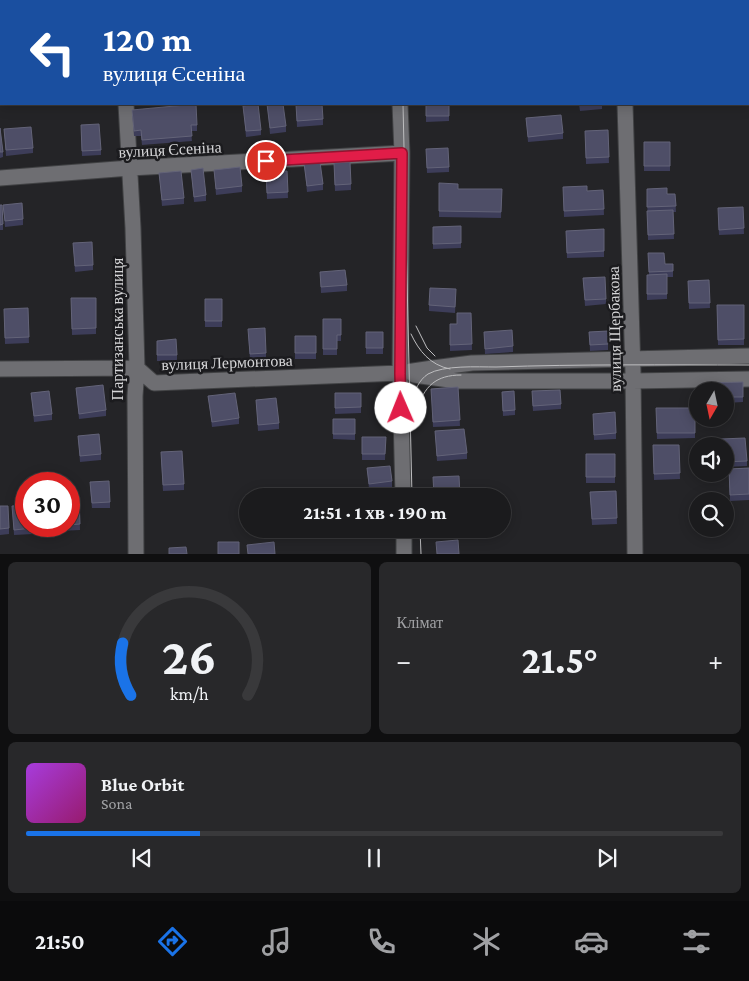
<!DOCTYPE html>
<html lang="uk">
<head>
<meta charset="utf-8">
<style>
  body { margin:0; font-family:"Crimson Pro",serif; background:#28282a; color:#f1f3f6; height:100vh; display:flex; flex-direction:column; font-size:19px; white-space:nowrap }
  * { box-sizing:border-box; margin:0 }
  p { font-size:16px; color:#a0a1a4 }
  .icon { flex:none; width:28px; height:28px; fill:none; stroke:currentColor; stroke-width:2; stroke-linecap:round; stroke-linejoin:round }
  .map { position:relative; height:554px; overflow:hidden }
  .drawer { display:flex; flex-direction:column; gap:8px; padding:8px; background:#0f0f10; flex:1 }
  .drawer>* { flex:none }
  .top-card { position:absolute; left:0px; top:0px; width:750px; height:105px; box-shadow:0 2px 12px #0003,0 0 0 1px #39393b; background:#1a4fa0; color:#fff; overflow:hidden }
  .needle { width:32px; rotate:189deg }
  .buttons { position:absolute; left:689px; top:382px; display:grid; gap:10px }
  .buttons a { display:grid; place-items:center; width:45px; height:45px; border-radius:50%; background:#1b1b1d; box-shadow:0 2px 12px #0003,0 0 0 1px #39393b; font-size:25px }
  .speed { position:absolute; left:15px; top:472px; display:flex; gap:10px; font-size:25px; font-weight:700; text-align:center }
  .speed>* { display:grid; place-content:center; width:65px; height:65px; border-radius:50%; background:#1b1b1d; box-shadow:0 2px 12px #0003,0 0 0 1px #39393b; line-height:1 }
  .speed .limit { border:8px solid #d22; background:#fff; color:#111 }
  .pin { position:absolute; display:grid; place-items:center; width:42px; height:42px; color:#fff; margin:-21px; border:2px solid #fff; border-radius:50%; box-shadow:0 1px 5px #0007 }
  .me { position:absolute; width:55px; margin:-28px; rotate:359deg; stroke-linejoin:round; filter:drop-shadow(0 0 4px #0008) }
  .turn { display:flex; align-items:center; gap:18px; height:105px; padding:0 20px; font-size:22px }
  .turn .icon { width:65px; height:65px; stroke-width:2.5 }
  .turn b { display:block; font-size:35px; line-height:42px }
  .big { font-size:38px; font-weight:700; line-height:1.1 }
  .drawer .tile { flex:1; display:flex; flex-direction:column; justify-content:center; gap:8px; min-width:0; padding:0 18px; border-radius:8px; background:#28282a }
  .drawer .dial { align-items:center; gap:0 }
  .dial svg { height:130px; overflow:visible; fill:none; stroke:#39393b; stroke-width:7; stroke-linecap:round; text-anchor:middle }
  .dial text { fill:#f1f3f6; stroke:none }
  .song { display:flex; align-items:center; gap:15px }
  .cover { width:60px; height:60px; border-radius:8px; background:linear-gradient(135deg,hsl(280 70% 55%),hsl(320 70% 35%)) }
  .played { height:5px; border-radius:2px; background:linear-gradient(90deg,#1a73e8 25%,#39393b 25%) }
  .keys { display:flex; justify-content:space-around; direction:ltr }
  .heat { display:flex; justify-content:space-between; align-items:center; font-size:28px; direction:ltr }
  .drawer .tiles { flex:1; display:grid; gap:8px; grid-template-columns:1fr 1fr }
  .tile:last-child { grid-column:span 2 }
  .trip { position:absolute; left:239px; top:488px; width:272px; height:50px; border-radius:25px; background:#1b1b1d; box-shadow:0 2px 12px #0003,0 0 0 1px #39393b; font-weight:700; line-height:50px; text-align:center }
  .dock { display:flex; height:80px; justify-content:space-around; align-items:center; background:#0b0b0c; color:#a0a1a4 }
  .dock .icon { width:35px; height:35px }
  .dock .selected { color:#1a73e8 }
  .dock b { font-size:22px; color:#f1f3f6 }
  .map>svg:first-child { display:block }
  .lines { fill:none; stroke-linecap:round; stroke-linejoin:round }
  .minor-casing { stroke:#414244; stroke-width:17 }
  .minor { stroke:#6e6e72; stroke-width:15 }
  .tram { stroke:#bebec0; stroke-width:1 }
  .wall { fill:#3d3d59 }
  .building { fill:#4e4e67; stroke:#636378 }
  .route-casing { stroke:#92132f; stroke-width:12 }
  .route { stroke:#e11d48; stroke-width:9 }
  .labels { text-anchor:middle; stroke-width:5; stroke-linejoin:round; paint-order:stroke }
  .street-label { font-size:16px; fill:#d5d5d7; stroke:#1b1b1e }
</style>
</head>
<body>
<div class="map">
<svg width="749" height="554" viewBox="0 0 749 554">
  <rect width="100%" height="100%" fill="#242427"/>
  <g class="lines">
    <g class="minor-casing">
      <path id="minor" d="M121,0V1
        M397,0V1
        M619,0V1
        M746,0V1
        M749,30V33
        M126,104L133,228L137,368L135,396L136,554
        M400,104L402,153L400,373L403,496
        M625,104L633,372L635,554
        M0,178L130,168L402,153
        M0,369L137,368L154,383L400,373L433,368L472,363L749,356
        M414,375L457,381H633L749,379
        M404,529V554"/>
    </g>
    <use href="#minor" class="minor"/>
    <path class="tram" d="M401,0V1
      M403,104L412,496
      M416,326L427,348L435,356
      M411,334C419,351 430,365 450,369
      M412,399C415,390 419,380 428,374C444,365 477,367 496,367C580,364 665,365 749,365
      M417,410C424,386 436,375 461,375
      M420,529L421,554"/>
  </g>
  <path class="wall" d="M267,104L286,126V132L270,134Z
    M426,104H449V121L426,122Z
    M579,104H602V109L580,111Z
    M296,105L323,119V125L297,127Z
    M243,106L261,130V135L246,137Z
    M132,110L197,125V131H191L192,141L142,145L141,136H134Z
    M526,118L563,133V139L528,142Z
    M0,128L3,152V157L0,158Z
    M4,129L33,148V153L6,156Z
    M608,130L609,163L586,164L585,131Z
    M81,131L101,150V155L82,156Z
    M644,142H670V171H644Z
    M426,149L449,167V172L427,173Z
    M304,163L323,184V190L307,192Z
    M334,168L351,184V190L335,191Z
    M191,170L206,195V201L194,202Z
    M214,170L242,186V192L216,195Z
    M287,171L288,198L267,199L266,172Z
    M159,173L184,198V204L162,206Z
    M439,183L458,189H502L501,218L439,217Z
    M563,187L587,191L603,190L604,215L564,217Z
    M647,189L667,194H675L676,212H673L674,239L648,240Z
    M0,205L3,224V230H0Z
    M3,205L23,219V225L5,227Z
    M743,207L744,234L719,235L718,214Z
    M461,226V248L433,249V227Z
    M604,229V257L567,258L566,231Z
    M73,243L93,265V270L75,272Z
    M648,253L665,264H673V277H667V299L647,300V275H649Z
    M320,272L347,285V291L321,293Z
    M583,278L606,299V304L585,306Z
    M709,280L710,308L689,309L688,281Z
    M456,295L455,313L429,311V305Z
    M71,298H96V334L72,335Z
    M205,299H222V327H205Z
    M717,305H744V345H718Z
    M28,308L29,343L5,344L4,309Z
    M471,313L472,350L450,351V324H457Z
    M323,319H341V341H337V355H323Z
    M608,331V350L590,351L589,332Z
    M366,332H383V354H366Z
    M484,332L513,346V352L485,354Z
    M248,334L266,353V358L250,359Z
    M295,336H316V359H295Z
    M157,341L177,355V361H157Z
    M743,382V402L725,403V391Z
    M458,387L460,426L433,427L431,389Z
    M76,388L106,410V416L79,419Z
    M502,392L515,410V415L503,416Z
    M31,393L52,414V420L34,422Z
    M335,393H361V413L335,414Z
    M208,396L239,418V424L212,427Z
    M532,397L561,404V409L533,411Z
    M256,400L279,423V429L258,431Z
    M656,408H695V438L657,439Z
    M333,419H355V440L333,439Z
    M593,419L616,433V439L594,440Z
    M435,431L467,453V459L437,461Z
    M78,436L101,454V460L80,462Z
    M362,437H386L385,460H362Z
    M653,445H679L680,479L654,480Z
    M725,446L747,461V466L725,467Z
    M586,454H615V483H586Z
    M161,458L184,484V490L163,491Z
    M367,468L392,481V487L369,489Z
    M749,468V500L730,501L729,469Z
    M90,488L110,502V508H92Z
    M616,491L617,524L592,525L590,492Z
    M79,496L80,530L60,531V526H69V497Z
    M0,506L9,528V534L0,535Z
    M12,506L33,526V534L14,535Z
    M437,529H458L437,530Z"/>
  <path class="building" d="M196,104L197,125H191L192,136L142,140L141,130L134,131L132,110Z
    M258,104L261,130L246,131L243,106Z
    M267,104H283L286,126L270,128Z
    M322,104L323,119L297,121L296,105Z
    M426,104H449V116H426Z
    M579,104H594L580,105Z
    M561,115L563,133L528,137L526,118Z
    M99,124L101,150L82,151L81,125Z
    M31,127L33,148L6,150L4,129Z
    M0,128L3,152H0Z
    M608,130L609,157L586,158L585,131Z
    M644,142H670V166H644Z
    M448,148L449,167L427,168L426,149Z
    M320,162L323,184L307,186L304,163Z
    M350,162L351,184L335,185L334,163Z
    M240,167L242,186L216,189L214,170Z
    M203,168L206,195L194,197L191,170Z
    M181,171L184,198L162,200L159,173Z
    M287,171L288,192L267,193L266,172Z
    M439,183L458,184V189H502L501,212L439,211Z
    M587,186V191L603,190L604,209L564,211L563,187Z
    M667,188V194H675L676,206L647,207V189Z
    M22,203L23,219L5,221L3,205Z
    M0,205H2L3,224L0,225Z
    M743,207L744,228L719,230L718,208Z
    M673,210L674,234L648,235L647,211Z
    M461,226V243L433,244V227Z
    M604,229V251L567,253L566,231Z
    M92,242L93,265L75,266L73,243Z
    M648,253H664L665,264H673V271L649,272Z
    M345,270L347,285L321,287L320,272Z
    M667,274V294H647V275Z
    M605,277L606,299L585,300L583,278Z
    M709,280L710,303H689L688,281Z
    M430,288L456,289L455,307L429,305Z
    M71,298H96V328L72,329Z
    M205,299H222V321H205Z
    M717,305H744V339L718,340Z
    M28,308L29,337L5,338L4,309Z
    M457,313H471L472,344L450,345V324H457Z
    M323,319H341V335H337V349H323Z
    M265,328L266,353L250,354L248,329Z
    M512,330L513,346L485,349L484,332Z
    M608,331V344L590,345L589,332Z
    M366,332H383V348H366Z
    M295,336H316V353H295Z
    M176,339L177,355H157V341Z
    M743,382V397H725V391H708L707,383Z
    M103,385L106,410L79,414L76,388Z
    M458,387L460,420L433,422L431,389Z
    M560,390L561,404L533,406L532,391Z
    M49,391L52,414L34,416L31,393Z
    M514,391L515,410L503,411L502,392Z
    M235,393L239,418L212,422L208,396Z
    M335,393H361V407L335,408Z
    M276,398L279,423L258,425L256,400Z
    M656,408H695V433H657Z
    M615,412L616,433L594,435L593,414Z
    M333,419H355V434H333Z
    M464,429L467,453L437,456L435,431Z
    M99,434L101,454L80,456L78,436Z
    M362,437H386L385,454H362Z
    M745,438L747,461L725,462V446H721V439Z
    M653,445H679L680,473L654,474Z
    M182,451L184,484L163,485L161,452Z
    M586,454H615V477H586Z
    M390,466L392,481L369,484L367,468Z
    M749,468V494L730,495L729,469Z
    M459,476L460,496H434L433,477Z
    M109,481L110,502L92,503L90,482Z
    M616,491L617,518L592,519L590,492Z
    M79,496L80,524L69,525V497Z
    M26,505V526H33V528L14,530L12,506Z
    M0,506H8L9,528L0,529Z
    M458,540L459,554H437L436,542Z
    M218,542H239V554H218Z
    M274,542L275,554H248L247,545Z
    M186,547L187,554H169V548Z"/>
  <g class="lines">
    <g class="route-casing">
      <path id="route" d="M266,161L402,153L400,374L401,408"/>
    </g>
    <use href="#route" class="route"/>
  </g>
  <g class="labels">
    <g class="street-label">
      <text transform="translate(170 149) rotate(-3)" y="6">вулиця Єсеніна</text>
      <text transform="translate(117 329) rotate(-90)" y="6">Партизанська вулиця</text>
      <text transform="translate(614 329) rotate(-91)" y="6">вулиця Щербакова</text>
      <text transform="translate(227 362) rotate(-2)" y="6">вулиця Лермонтова</text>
    </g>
  </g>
</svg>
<div class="buttons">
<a><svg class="needle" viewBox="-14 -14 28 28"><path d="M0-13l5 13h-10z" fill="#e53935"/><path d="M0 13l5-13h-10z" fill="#a0a1a4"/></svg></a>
<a><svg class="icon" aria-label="sound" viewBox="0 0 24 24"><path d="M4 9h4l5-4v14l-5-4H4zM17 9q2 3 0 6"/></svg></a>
<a><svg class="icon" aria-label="search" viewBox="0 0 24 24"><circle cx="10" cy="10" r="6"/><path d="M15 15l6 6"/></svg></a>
</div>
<div class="speed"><div class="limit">30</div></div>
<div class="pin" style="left:266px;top:161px;background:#d93025"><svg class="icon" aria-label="arrive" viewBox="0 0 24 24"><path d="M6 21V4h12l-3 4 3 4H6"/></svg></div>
<svg class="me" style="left:401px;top:408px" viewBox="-20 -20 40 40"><circle r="19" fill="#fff"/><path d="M0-13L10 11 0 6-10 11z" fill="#e11d48"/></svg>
<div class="trip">21:51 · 1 хв · 190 m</div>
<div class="top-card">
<div class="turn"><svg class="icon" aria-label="left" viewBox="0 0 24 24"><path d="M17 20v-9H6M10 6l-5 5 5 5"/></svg><div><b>120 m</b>вулиця Єсеніна</div></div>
</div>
</div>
<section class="drawer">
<div class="tiles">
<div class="tile dial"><svg viewBox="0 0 100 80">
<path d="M14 69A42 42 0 1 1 86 69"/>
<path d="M14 69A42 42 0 0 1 9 37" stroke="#1a73e8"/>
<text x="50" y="56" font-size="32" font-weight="700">26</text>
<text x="50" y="72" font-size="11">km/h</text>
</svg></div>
<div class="tile"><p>Клімат</p>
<div class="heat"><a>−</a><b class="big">21.5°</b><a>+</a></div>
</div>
<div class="tile">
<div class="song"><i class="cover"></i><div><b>Blue Orbit</b><p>Sona</p></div></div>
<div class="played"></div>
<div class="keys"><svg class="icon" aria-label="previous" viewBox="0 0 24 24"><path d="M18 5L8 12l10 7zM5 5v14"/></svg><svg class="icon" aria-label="pause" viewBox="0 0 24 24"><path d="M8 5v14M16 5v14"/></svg><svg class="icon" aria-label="next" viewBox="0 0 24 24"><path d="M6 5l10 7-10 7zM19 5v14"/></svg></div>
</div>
</div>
</section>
<nav class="dock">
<b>21:50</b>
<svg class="icon selected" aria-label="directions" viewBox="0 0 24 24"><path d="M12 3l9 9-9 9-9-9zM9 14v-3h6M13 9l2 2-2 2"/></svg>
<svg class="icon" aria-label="music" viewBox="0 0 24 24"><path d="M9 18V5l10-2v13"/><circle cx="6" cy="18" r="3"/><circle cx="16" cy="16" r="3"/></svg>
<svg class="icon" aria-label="phone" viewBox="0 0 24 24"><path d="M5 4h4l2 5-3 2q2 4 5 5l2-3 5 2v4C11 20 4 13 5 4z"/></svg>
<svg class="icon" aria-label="climate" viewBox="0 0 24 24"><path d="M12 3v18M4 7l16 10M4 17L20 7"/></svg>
<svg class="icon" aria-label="car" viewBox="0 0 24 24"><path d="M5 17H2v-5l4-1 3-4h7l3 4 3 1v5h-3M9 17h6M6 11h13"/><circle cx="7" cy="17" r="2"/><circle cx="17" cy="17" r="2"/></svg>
<svg class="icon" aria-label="filters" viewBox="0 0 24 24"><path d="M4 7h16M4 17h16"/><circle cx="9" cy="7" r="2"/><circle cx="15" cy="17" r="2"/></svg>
</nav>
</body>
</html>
